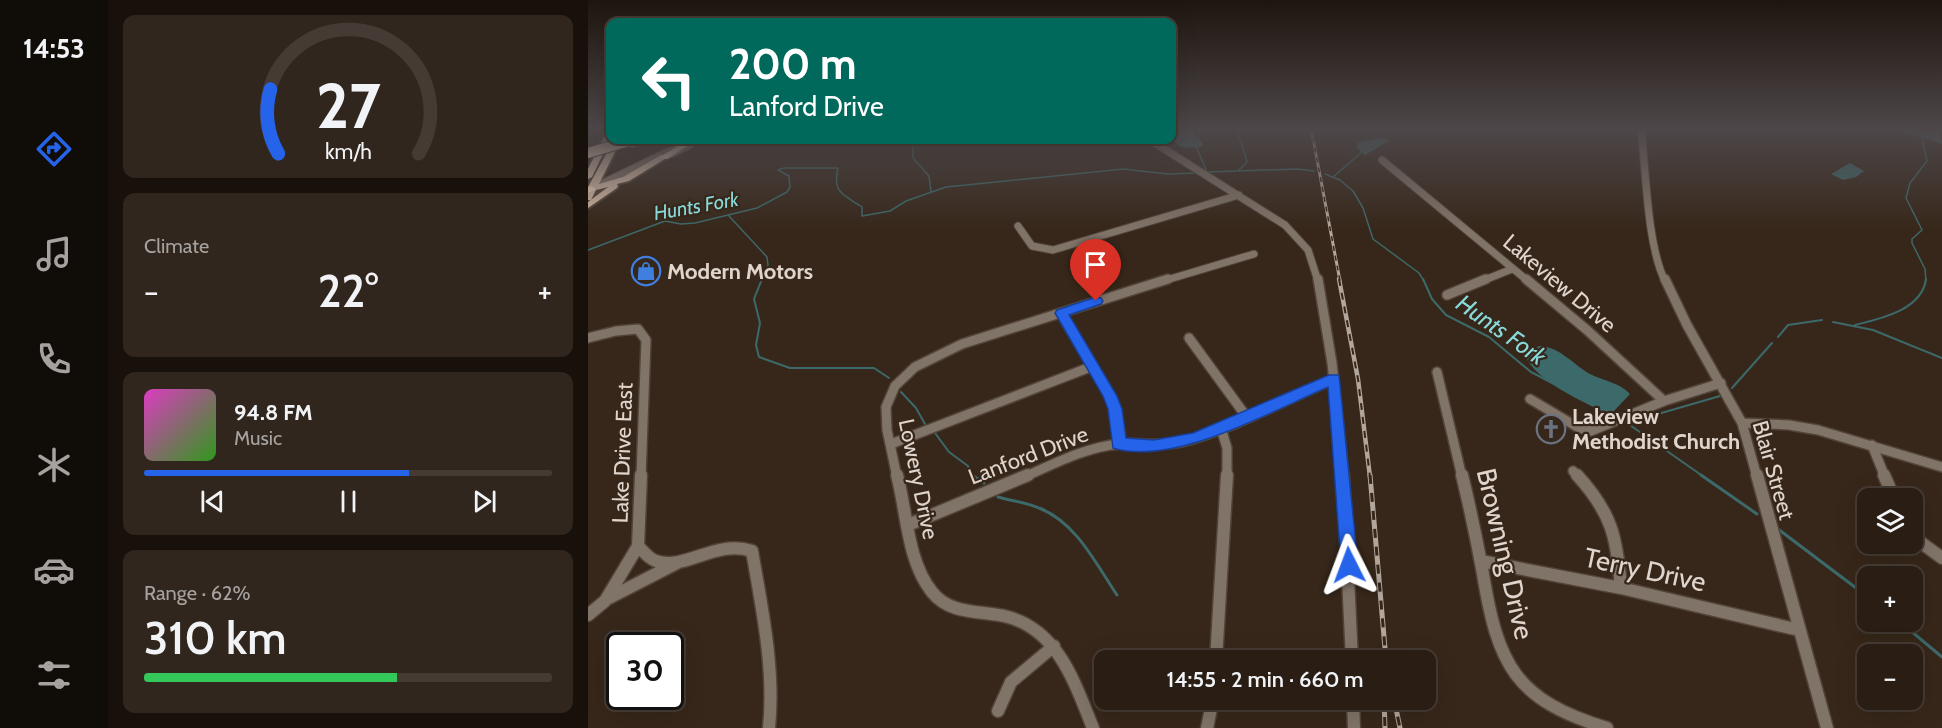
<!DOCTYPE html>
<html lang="en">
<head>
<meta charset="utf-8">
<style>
  body { margin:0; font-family:Cabin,sans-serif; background:#31261d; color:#f1f3f6; height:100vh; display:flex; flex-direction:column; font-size:22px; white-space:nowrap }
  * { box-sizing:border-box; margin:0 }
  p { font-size:20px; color:#a5a2a0 }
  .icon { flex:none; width:33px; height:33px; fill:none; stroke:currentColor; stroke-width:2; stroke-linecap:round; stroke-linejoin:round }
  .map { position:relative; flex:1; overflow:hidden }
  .details { display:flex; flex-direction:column; gap:15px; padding:15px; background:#17100b; width:480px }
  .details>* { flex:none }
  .banner { position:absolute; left:18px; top:18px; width:570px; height:126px; border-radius:12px; box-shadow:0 6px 24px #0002,0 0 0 2px #453b34; background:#00695c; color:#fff; overflow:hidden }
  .tools { position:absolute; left:1269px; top:488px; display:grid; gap:12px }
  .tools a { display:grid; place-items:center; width:66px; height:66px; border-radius:12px; background:#291d14; box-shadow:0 6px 24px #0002,0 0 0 2px #453b34; font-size:30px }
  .speed { position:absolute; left:18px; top:632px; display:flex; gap:12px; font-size:30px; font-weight:700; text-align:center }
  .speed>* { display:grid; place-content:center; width:78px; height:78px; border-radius:50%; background:#291d14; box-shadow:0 6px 24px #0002,0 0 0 2px #453b34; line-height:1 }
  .speed .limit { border:3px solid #111; border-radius:9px; background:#fff; color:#111 }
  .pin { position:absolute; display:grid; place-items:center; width:51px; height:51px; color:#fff; margin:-62px -26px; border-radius:50% 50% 50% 0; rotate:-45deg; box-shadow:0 0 6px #0007 }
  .pin .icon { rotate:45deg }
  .me { position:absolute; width:66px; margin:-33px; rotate:357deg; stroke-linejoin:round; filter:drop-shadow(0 0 4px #0008) }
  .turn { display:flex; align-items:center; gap:21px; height:126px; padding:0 24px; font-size:27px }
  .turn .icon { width:78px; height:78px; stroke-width:2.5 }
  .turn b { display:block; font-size:42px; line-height:51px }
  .big { font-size:45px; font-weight:600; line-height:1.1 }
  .details .card { flex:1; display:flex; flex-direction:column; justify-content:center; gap:9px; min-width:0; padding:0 21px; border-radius:12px; background:#31261d }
  .details .dial { align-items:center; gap:0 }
  .dial svg { height:156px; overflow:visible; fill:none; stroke:#453b34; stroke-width:7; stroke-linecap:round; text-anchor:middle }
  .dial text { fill:#f1f3f6; stroke:none }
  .song { display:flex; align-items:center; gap:18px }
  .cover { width:72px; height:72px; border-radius:9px; background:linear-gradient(135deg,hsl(310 70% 55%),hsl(110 70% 35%)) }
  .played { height:6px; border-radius:3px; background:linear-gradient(90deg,#2563eb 65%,#453b34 65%) }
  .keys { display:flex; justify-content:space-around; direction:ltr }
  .heat { display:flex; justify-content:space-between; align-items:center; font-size:33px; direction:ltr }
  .charge { height:9px; border-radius:4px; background:linear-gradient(90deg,#34c759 62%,#453b34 0) }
  .trip { position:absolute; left:506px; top:650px; width:342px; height:60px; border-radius:12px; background:#291d14; box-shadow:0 6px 24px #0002,0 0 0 2px #453b34; font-weight:600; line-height:60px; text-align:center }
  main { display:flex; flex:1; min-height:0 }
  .tab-bar { display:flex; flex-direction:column; width:108px; justify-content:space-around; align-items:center; background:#100c08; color:#a5a2a0 }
  .tab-bar .icon { width:42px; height:42px }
  .tab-bar .current { color:#2563eb }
  .tab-bar b { font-size:27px; color:#f1f3f6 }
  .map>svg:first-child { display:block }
  .water { fill:#3c696a }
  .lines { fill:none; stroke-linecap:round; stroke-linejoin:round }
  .stream-far2 { stroke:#3c696a; stroke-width:1.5 }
  .stream-far1 { stroke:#3c696a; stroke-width:2 }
  .stream { stroke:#3c696a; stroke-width:3 }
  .minor-far2-casing { stroke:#524337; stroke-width:9 }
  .minor-far1-casing { stroke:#524337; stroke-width:12 }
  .minor-casing { stroke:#524337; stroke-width:15 }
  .major-casing { stroke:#524337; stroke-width:4 }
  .highway-casing { stroke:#524337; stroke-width:3 }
  .minor-far2 { stroke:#807368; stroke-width:7 }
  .minor-far1 { stroke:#807368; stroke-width:9 }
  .minor { stroke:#807368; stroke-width:12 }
  .major { fill:#d5baa5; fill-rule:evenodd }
  .highway { fill:#f7d7bd; fill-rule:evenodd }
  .rail-far2-casing { stroke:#b2a69c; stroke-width:3 }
  .rail-far1-casing { stroke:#b2a69c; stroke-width:4.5 }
  .rail-casing { stroke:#b2a69c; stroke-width:5 }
  .rail-far2 { stroke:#37271a; stroke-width:1.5; stroke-dasharray:5; stroke-linecap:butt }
  .rail-far1 { stroke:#37271a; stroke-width:2; stroke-dasharray:7; stroke-linecap:butt }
  .rail { stroke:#37271a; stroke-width:3; stroke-dasharray:9; stroke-linecap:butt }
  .highway-bridge-casing { stroke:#524337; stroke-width:12; stroke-linecap:butt }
  .highway-bridge { stroke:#f7d7bd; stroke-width:10 }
  .route { fill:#2563eb; stroke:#184099; stroke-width:1.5 }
  .labels { text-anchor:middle; stroke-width:4.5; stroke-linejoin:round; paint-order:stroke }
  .far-water-label { font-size:20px; font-style:italic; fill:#88dada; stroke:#37271a }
  .poi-label { font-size:22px; font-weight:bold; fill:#e0d5cd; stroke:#37271a; text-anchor:start }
  .street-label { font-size:22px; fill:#e0d5cd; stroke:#37271a }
  .water-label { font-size:24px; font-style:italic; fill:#88dada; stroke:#37271a }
  .near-street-label { font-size:27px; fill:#e0d5cd; stroke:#37271a }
</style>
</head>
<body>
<main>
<nav class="tab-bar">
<b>14:53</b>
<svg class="icon current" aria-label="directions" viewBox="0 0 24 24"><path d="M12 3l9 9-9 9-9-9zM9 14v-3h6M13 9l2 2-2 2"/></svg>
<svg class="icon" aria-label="music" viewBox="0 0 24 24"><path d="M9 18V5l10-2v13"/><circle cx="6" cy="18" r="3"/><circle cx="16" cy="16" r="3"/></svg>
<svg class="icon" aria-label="phone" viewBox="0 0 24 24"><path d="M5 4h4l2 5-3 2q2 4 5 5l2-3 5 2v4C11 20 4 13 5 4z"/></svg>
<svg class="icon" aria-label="climate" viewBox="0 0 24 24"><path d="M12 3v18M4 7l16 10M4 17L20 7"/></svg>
<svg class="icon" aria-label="car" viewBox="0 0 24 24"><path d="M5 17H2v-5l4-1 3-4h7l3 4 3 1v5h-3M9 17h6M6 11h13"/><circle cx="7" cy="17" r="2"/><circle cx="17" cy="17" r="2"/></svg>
<svg class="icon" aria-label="filters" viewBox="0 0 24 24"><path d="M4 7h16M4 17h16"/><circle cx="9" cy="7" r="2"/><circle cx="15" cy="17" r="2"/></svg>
</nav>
<section class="details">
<div class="card dial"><svg viewBox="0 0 100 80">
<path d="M14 69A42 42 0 1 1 86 69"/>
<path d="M14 69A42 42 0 0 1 10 36" stroke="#2563eb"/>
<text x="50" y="56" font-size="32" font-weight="700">27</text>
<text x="50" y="72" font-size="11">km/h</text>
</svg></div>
<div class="card"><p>Climate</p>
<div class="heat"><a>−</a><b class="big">22°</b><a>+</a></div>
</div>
<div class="card">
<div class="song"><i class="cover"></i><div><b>94.8 FM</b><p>Music</p></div></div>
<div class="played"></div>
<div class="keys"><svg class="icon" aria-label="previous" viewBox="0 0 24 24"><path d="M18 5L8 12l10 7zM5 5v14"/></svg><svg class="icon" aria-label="pause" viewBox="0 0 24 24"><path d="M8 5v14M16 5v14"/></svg><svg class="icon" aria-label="next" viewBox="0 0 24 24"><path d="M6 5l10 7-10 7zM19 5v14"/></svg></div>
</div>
<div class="card"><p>Range · 62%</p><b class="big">310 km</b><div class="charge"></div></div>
</section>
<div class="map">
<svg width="1354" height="728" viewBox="0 0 1354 728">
  <rect width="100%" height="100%" fill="#37271a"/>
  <path class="water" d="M586,128H602L615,143L614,147C598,149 583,149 584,129Z
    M1304,128H1352L1354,144Z
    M791,138L802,140L777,155L769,148V143Z
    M1262,163L1276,171L1268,177L1255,180L1243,174Z
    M951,346C972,346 986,366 1004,375C1017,381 1032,383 1042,394L1026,411L1018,413C994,401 947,381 937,355Z"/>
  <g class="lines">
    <path class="stream-far2" d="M649,128L659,162L650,171
      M1334,139L1339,161L1322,183L1318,198L1334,230L1324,239V243L1337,269L1338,281
      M325,140V158L341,176L343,192
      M608,146L619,172L709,169L726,171
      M737,174L752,180L765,191L775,208L785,239L831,273L836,281
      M745,177L774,152
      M141,216L179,257L180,265L173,281
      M0,250L77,221L93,224L107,223L169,208L199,192L202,187L201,176L190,170L196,168H250C244,193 255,194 274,207V216L302,211L318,201L358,187L535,169L580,174L607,173"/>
    <path class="stream-far1" d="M174,279L166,299L172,323L168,345L171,357L202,368H286L301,378
      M835,279L844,299L858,315L901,337L943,372L968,385
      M1245,322L1285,330L1354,358
      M1267,325C1292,319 1334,310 1338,279
      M1190,337L1200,325L1234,320
      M1144,388L1184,343
      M313,392L328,408L337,424
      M1039,423L1116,477
      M1039,423L1132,396
      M347,433L361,452L380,466L384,477"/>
    <path class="stream" d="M384,475L396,483
      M1113,475L1169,514
      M410,497C423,501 438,502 451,508C488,522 508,564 529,595
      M1190,529L1280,597
      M1311,621L1354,657"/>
    <g class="minor-far2-casing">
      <path id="minor-far2" d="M1053,128C1058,170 1059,245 1077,281
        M562,140L697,225L720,250L730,281
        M794,160L940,281
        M15,183L79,152L102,145L83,154
        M430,226L444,246L465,250L651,195
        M575,281L666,254
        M894,281L924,269"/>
    </g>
    <g class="minor-far1-casing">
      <path id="minor-far1" d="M730,279L744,363L756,477
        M938,279L999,330L1076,401
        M1077,279L1099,325L1154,423L1169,477
        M859,295L898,279
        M473,313L522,396L527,409L531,444
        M0,338L28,331L50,329L58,340L53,477
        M601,338L658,416
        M849,372L874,477
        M942,399L991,428L1003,431L1076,401L1133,383
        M1154,423L1201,425L1230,430L1354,467
        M633,428L639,448V477
        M303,444L505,366
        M1284,445L1297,477
        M985,471L990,477
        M309,477L299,430L298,407L307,386L327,367L374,344L580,279
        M436,477C466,464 498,447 531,444C552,442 573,447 594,442C642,430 699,399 746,379"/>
    </g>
    <g class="minor-casing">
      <path id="minor" d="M309,475C319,512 319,561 344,592C363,616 394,610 420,617C471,631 487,684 505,728
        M755,475L764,660
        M874,475C882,508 889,541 895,574C910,665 927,700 1019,728
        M989,475C1024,513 1029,538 1033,588
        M1169,475L1239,728
        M1296,475L1306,498
        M320,525L440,475
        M1324,536L1354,558
        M50,546C55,551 61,559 68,561C98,571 127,539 164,551C174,609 187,669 181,728
        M893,561L1033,588L1211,630
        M21,598L89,563
        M0,615L17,601L50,546L53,475
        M628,660L639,475
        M765,699L766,728
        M410,711L423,682L466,646
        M619,728L625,699"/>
    </g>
    <g class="major-casing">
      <path id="major" d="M19,131H22V139L4,177L0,179V169Z
        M26,140H33L11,184L35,177L73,155L80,157L41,181L29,184L30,186L29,188L0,208V202L20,187L8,190L3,200H0V187Z"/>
    </g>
    <g class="highway-casing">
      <path id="highway" d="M51,140H63L44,147L40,144Z
        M100,140H109L79,159L72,157Z
        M3,186L8,189L0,193V187Z"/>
    </g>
    <use href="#minor-far2" class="minor-far2"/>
    <use href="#minor-far1" class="minor-far1"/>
    <use href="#minor" class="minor"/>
    <use href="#major" class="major"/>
    <use href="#highway" class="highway"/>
    <g class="rail-far2-casing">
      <path id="rail-far2" d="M723,128L752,281"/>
    </g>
    <g class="rail-far1-casing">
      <path id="rail-far1" d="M751,279L770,379L782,477"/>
    </g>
    <g class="rail-casing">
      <path id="rail" d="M782,475L798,660
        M796,699L797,728
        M806,699L812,728"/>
    </g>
    <use href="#rail-far2" class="rail-far2"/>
    <use href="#rail-far1" class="rail-far1"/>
    <use href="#rail" class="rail"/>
    <g class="highway-bridge-casing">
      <path id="highway-bridge" d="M0,153L44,140"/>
    </g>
    <use href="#highway-bridge" class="highway-bridge"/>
  </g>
  <linearGradient id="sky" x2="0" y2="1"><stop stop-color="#1e150e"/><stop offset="0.56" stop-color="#4d4749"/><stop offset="1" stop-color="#4d4749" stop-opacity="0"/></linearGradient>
  <rect width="1354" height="230" fill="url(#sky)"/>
  <path class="route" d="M508,297L513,298L515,301L513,304L481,315L529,396L534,409L538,438L566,440L605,433L741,375H751L770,565L767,571L761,573L755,571L753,565L740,387C684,411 585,467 525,448L520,409L515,396L467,313L469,310Z"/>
  <defs>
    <g id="shop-ring" transform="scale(1.5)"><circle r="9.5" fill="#37271a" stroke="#3f7fe0" stroke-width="1.5"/><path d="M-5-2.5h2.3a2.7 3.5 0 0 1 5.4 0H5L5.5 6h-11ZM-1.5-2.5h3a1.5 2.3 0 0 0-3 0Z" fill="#3f7fe0"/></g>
    <g id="church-ring" transform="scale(1.5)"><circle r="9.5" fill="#37271a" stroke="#6b7280" stroke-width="1.5"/><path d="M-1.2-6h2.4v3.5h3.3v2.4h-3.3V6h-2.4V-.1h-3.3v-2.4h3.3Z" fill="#6b7280"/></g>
  </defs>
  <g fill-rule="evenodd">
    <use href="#shop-ring" x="58" y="271"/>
    <use href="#church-ring" x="963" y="429"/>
  </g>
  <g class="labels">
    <g class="far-water-label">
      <text transform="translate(108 206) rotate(-10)" y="7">Hunts Fork</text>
    </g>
    <g class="poi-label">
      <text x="79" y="279">Modern Motors</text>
      <text x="984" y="424">Lakeview<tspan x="984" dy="25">Methodist Church</tspan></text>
    </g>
    <g class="street-label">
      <text transform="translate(972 283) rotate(40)" y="8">Lakeview Drive</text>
      <text transform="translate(34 453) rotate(-88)" y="8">Lake Drive East</text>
      <text transform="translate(440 455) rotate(-21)" y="8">Lanford Drive</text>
      <text transform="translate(1186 470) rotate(74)" y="8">Blair Street</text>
      <text transform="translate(331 479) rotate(78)" y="8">Lowery Drive</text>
    </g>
    <g class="water-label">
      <text transform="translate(913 330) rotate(35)" y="8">Hunts Fork</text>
    </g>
    <g class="near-street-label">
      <text transform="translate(917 554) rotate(77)" y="9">Browning Drive</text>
      <text transform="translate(1057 570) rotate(12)" y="9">Terry Drive</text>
    </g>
  </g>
</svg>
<div class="tools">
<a><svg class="icon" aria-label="layers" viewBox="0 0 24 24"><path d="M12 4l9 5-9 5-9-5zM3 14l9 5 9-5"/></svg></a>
<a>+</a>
<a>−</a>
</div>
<div class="speed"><div class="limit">30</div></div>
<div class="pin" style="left:508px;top:301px;background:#d93025"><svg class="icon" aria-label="arrive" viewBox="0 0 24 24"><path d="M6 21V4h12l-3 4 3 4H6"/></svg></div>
<svg class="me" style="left:761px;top:565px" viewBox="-20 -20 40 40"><path d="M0-17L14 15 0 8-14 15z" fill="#2563eb" stroke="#fff" stroke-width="4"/></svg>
<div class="trip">14:55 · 2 min · 660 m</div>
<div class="banner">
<div class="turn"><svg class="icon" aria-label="left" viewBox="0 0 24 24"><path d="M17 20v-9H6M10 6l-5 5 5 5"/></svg><div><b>200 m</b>Lanford Drive</div></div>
</div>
</div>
</main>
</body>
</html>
